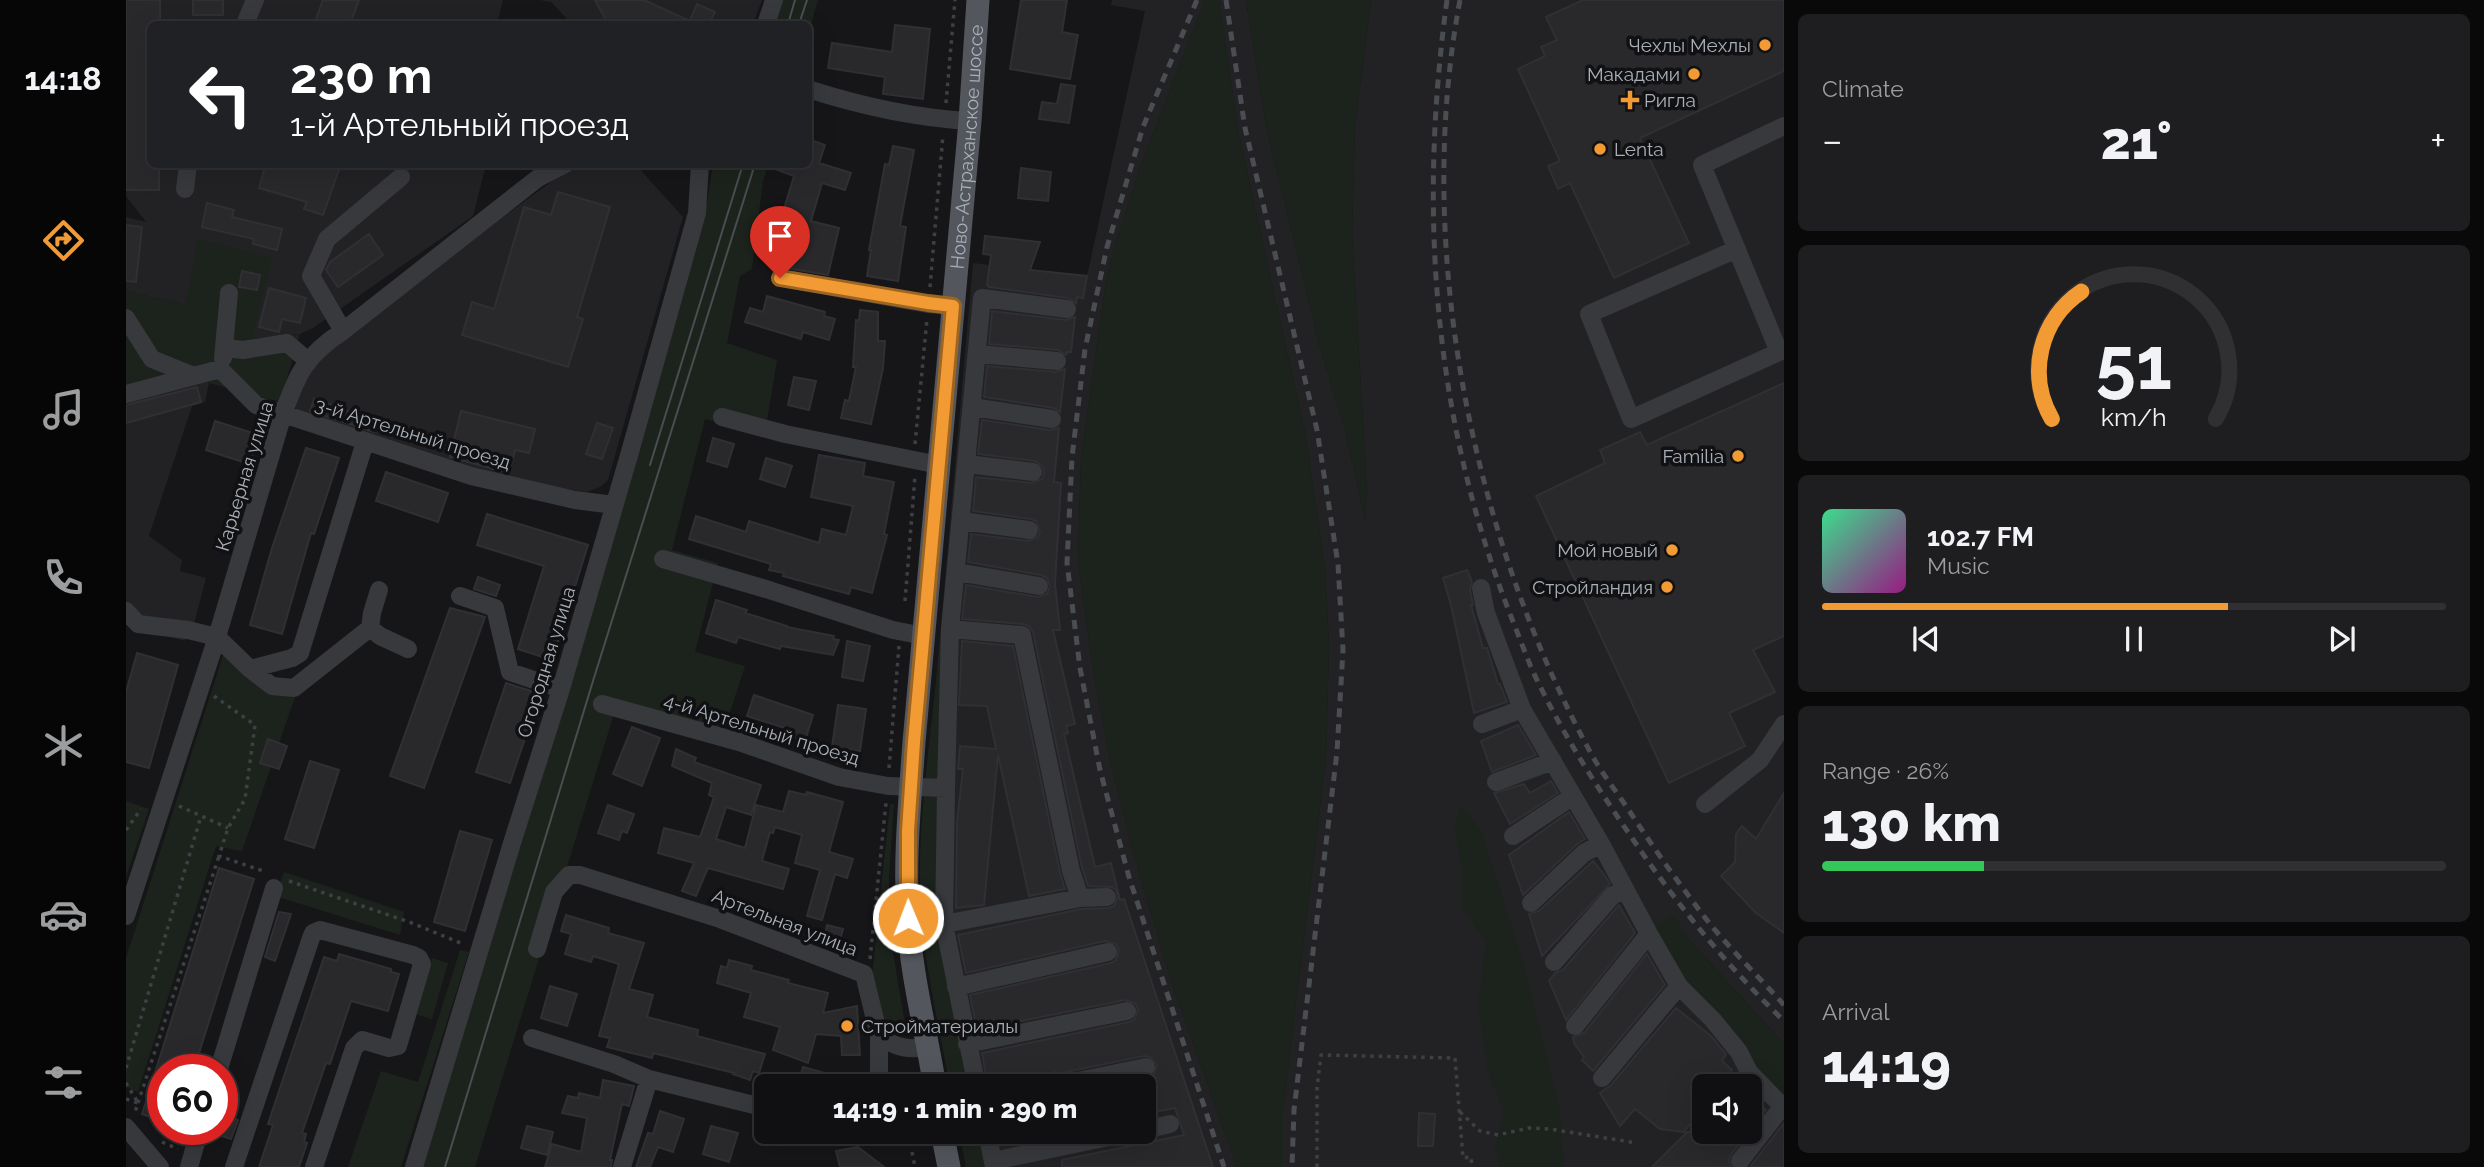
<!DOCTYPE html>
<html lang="en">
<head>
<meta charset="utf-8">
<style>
  body { margin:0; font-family:Raleway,sans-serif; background:#1e1e20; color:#f1f3f6; height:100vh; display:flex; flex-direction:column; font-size:26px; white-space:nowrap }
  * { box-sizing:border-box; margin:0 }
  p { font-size:23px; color:#9c9d9f }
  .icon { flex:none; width:38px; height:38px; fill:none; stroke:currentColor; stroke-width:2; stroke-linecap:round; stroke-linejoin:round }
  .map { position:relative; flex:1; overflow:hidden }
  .panel { display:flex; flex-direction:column; gap:14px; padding:14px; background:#09090a; width:700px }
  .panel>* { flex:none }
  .hud { position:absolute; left:21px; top:21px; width:665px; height:147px; border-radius:10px; box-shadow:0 7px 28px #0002,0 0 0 2px #303032; background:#202124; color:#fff; overflow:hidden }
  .buttons { position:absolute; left:1566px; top:1074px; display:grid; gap:14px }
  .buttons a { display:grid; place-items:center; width:70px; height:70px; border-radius:10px; background:#101012; box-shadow:0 7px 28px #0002,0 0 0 2px #303032; font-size:35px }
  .speed { position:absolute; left:21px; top:1054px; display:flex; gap:14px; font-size:35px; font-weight:700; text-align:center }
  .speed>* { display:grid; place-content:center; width:91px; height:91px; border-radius:50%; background:#101012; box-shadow:0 7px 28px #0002,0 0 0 2px #303032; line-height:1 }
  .speed .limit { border:10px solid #d22; background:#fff; color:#111 }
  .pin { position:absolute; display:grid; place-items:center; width:60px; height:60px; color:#fff; margin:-72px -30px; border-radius:50% 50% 50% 0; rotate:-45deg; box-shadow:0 0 7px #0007 }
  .pin .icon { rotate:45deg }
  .me { position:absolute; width:77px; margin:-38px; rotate:359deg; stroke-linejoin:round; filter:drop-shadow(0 0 5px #0008) }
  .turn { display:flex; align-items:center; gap:24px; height:147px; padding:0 28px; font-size:32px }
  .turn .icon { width:91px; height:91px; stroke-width:2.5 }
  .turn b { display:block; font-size:49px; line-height:60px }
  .big { font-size:52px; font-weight:800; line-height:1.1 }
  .panel .card { flex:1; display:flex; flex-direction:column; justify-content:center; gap:10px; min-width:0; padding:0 24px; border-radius:10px; background:#1e1e20 }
  .panel .dial { align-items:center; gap:0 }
  .dial svg { height:182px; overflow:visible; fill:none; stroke:#303032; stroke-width:7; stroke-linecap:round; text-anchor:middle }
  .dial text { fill:#f1f3f6; stroke:none }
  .song { display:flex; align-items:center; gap:21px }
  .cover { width:84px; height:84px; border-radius:10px; background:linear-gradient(135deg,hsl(150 70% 55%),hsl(310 70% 35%)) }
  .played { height:7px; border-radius:4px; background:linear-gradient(90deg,#f29b34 65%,#303032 65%) }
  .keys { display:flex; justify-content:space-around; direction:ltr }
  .heat { display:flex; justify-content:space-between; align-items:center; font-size:38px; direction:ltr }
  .charge { height:10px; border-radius:5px; background:linear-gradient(90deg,#34c759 26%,#303032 0) }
  .trip { position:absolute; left:628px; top:1074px; width:402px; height:70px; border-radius:10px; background:#101012; box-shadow:0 7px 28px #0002,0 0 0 2px #303032; font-weight:800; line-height:70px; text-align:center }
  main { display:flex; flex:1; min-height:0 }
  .menu { display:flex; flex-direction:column; width:126px; justify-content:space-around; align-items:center; background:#060607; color:#9c9d9f }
  .menu .icon { width:49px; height:49px }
  .menu .selected { color:#f29b34 }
  .menu b { font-size:32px; color:#f1f3f6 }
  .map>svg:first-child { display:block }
  .built { fill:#222225; fill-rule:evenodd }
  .green { fill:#1c231c }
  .building { fill:#29292c; stroke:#303034; stroke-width:2 }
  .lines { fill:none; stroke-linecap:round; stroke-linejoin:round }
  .path { stroke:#3d4044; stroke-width:3.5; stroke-dasharray:3.5 5; stroke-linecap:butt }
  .minor { stroke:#37393d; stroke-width:18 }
  .major { stroke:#53565c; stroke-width:23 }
  .tram { stroke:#4a4d52; stroke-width:2 }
  .rail { stroke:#4a4d52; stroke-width:5; stroke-dasharray:9 7; stroke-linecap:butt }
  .route-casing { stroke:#9d6522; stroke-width:18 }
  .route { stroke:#f29b34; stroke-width:12 }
  .poi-dot { fill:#f29b34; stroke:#111113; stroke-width:2.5 }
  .labels { text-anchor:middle; stroke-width:7; stroke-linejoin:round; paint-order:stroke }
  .poi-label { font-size:19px; fill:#a8afb8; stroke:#111113; text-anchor:end }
  .street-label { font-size:19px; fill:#a8afb8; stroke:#111113 }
</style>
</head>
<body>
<main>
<nav class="menu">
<b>14:18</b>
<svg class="icon selected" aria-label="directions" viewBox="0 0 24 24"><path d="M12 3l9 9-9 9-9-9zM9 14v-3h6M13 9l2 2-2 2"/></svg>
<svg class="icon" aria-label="music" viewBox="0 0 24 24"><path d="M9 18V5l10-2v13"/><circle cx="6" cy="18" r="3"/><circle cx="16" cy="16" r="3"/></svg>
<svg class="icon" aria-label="phone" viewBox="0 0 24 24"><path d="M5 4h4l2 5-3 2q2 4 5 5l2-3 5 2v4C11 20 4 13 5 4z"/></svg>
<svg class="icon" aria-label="climate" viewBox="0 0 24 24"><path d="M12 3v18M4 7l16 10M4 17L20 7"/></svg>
<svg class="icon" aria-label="car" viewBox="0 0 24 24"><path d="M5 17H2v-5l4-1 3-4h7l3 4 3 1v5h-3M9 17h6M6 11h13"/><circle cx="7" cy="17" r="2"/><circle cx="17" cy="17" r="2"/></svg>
<svg class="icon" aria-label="filters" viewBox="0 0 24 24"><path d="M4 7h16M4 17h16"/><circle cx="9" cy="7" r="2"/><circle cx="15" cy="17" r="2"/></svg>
</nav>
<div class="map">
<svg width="1658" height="1167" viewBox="0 0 1658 1167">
  <rect width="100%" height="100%" fill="#161618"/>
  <path class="built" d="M0,0H377L371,24H24V164L360,165L347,216L187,328L174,334L126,339L73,239L60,305L0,291V217L20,222L0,196Z
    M413,0H636L627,24H446L425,2Z
    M986,0H1079L1015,165L988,249L980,281L955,459L952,561L966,664L985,766L1013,873L1047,986L1111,1167H861L854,1132H1018V1087H844L833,1036L811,670L847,263L961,276L1019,11L985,5Z
    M1093,0H1120L1140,126L1195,351L1219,429L1239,519L1241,492L1226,234L1229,125L1245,0H1658V1044L1564,941L1547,915L1658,1099V1167H1157V1109L1200,757L1203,647L1199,567L1179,433L1112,131ZM1578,1087H1624V1132H1578Z
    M458,165H510L557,217L482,480L474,487L461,492L387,481L173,415L167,403L183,365L235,322L441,170Z
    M75,363L83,383L79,402L66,406L23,536L56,560L54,571L80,578L68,624H63L59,641L0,625V388Z"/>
  <path class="green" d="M655,0H692L683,32L682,24H647Z
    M1079,0H1093L1112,131L1179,433L1199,567L1203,647L1200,757L1157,1109V1167H1111L1047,986L1013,873L985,766L966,664L952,561L955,459L980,281L988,249L1015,165Z
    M1120,0H1245L1229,125L1226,234L1241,492L1240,523L1219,429L1195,351L1140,126Z
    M587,165H642L637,181L626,269L614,276L601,343L651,360L639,433L579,419L546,550L592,563L569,652L619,666L594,743L496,716L487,717L349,1167H296L579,213Z
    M72,239L146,258L126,339L174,334L154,402L83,383L75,363L0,388V291L60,305Z
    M99,649L170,694L116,851L90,846L12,1092L0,1087V958Z
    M811,670L818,671L814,930L844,1087H824C815,1036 803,986 797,935C787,848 803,757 811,670Z
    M0,801L23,809L0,877Z
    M764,804H768L763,876V927L780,1031L777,1037L763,1036L754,1027L745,986Z
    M1336,806L1356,833L1396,959L1433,1105L1438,1167H1374L1369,1148L1378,1113L1362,1071L1352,1006L1360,942L1336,908V868L1328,825Z
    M158,872L278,912L274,935L149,896Z
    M1547,914L1564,941L1658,1044V1099L1635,1076L1558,981L1528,928Z
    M334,950L343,952L275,1167H222L255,1071L292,1082Z
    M306,958L322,963L306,1019L289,1014Z
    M833,1132H854L861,1167H840Z"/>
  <path class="building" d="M0,0H34V24H24V164H33V190H0Z
    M67,0H97V15H67Z
    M197,0H233L224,24H188Z
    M469,0H518L564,21L571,4L589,12L583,24H482Z
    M895,0H941L936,32L952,35L944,79L884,69Z
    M1457,0H1658V71L1514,138L1563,243L1488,278L1444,183L1432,189L1422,166L1434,161L1392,69L1419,56L1415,47L1431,40L1420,17Z
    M769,25L804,29L797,99L757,94L759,77L702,68L706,43L766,52Z
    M935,84L949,86L943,123L913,119L916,102L931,104Z
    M682,139L699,145L693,163L725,173L719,190L696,183L685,221L713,228L702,275L660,268L663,259L644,254L668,176L641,166L642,164H682Z
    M767,146L788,150L774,226L780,227L772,281L741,276L745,250H743L759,164L763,165Z
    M140,164H215L197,215L178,209L181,202L133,188Z
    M895,168L925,172L922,201L892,198Z
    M432,192L484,207L451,317L457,319L442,367L336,335L346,302L368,309L398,207L425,215Z
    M81,203L108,210L106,217L156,229L151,250L127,244L128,239L76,227Z
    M0,225L16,227L10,282L0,281Z
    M243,234L257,255L212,287L200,270L204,262Z
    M859,236L914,242L904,270L961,276L957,298L951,297L950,303L942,298L863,287L861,285L865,255L857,254Z
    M116,271L134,275L131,290L113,287Z
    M143,288L180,298L174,323L156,319L153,332L133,327Z
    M641,296L699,312L698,316L709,319L703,340L677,332L675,339L619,322L624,308L637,312Z
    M734,310L752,312V341H759L757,368L745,424L715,418L719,400L723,401L730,367H727L730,320L733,321Z
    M866,311L940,320L949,317L945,352H941L940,355L932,350L863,344Z
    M861,366L930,372L939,369L934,412L928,408L858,397Z
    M668,377L690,381L683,410L662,405Z
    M1658,383V636L1627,650L1649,692L1603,713L1619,746L1543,783L1410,496L1479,463L1474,450L1514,432L1521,445Z
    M71,387L75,402L0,423V405Z
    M188,399L251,421L248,432L184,411Z
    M335,411L409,429L403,453L389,450L383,473L324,457Z
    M856,420L924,430L933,428L928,482L935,483L929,584L934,630H927L949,724L940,726L942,733L938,734L969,867L985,863L994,900L998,899L1087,1167H936V1160L1058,1135L1049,1108L1018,1114V1087H981L1027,1076L1031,1065L1024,1057L1018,1056L930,1074V1072L862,1087L856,1053L1003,1022L1009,1019L1012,1009L1009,1003L999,1000L851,1030L844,995L985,963L990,960L993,950L990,944L979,941L840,973L832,935L955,909L982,908L988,906L992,897L990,890L986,887L962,886L956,868L907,632L903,626L897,624L836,619L840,585L912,597L921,594L924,587L921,578L915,575L842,562L845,534L902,541L912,537L914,531L910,521L905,519L847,511L850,477L906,483L916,479L918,473L917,467L909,461L852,454Z
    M89,421L133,435L123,464L80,450Z
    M471,423L487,428L476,459L460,454Z
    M587,438L608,444L601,467L581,461Z
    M180,448L213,458L188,534L185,533L156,634L124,625L146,548Z
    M693,455L739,463L737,476L768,482L758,534L761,535L746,593L725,587L723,594L657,576L658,573L643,570L645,564L563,539L570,516L620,532L623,521L693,543L696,529L720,535L727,506L685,497Z
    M640,458L666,466L659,487L634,479Z
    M260,472L322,493L312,522L250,501Z
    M361,514L462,545L426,660L392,649L418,566L351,545Z
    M1341,570L1346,582L1344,590L1347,605H1345L1357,648H1361L1372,684H1374L1381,702L1348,713L1325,605L1317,578Z
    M352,577L374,585L370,596L348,589Z
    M590,600L621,610L619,613L661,626V627L708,636L707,639L713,640L707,655L655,646L654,649L612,637L610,643L580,633Z
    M324,608L359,617L298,788L264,776Z
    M721,641L744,646L737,681L716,677Z
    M836,641L887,646L934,873L939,889L903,896L872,755L858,905L830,908L831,822L837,769H832L834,746L870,749L861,706L833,705Z
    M11,653L52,665L23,768L0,762V692Z
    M380,683L414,694L384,783L350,772Z
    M628,695L687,715L679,741L657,734L659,728L621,716Z
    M712,705L740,709L734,751L706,747Z
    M1392,725L1410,755L1366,772L1355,741Z
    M506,727L534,738L516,786L487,774Z
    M142,739L161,746L153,769L134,763Z
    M550,749L570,758L568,762L635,785L625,815L600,807L590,839L619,848L630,805L657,812L663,791L680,795L681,792L717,802L703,852L727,859L721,878L709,874L696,920L681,916L694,870L669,863L676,835L649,827L647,833L644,832L636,861L663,869L657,889L582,868L570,896L556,891L568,863L532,853L538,828L574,837L588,797L583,795L586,783L546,766Z
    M184,761L213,770L188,848L159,839Z
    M1425,781L1432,793L1384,824L1368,793L1398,784L1404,793Z
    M1658,793V933L1630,913L1595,876L1609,862L1610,834L1616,826L1630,839Z
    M482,805L508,814L501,833L496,831L493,840L472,833Z
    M1443,812L1459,839L1450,845L1397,895L1383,855Z
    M334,831L366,840L339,931L308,922Z
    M1467,861L1477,873L1484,884L1416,956L1403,914L1413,911Z
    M93,868L128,879L68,1069H37V1121L16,1114Z
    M1493,905L1509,933L1440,1020L1423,981L1429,973L1437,970Z
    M153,912L165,914L149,961L139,957Z
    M440,915L483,928L482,933L518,943L503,989L527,995L521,1017L572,1030L571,1036L639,1054L633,1073L627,1071L624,1080L607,1074L608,1073L527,1053L526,1058L481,1047L484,1038L473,1036L493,964L467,956L465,962L439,954L445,934L435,931Z
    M701,925L717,929L713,944L698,940Z
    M213,954L265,969V972L273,974L262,1011L225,1001L204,1064L200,1063L176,1133L180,1134L178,1142L181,1143L173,1167H133L147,1125L142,1124L198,957L211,961Z
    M1521,954L1539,985L1467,1071L1456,1060L1458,1057L1448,1043L1447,1037L1458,1033Z
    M603,960L626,966L625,970L663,980L662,983L702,993L697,1013L731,1006L734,1055H716L715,1036L690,1034L682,1063L647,1050L654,1027L618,1017L625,993L591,983L595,966L601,968Z
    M424,986L451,994L441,1026L415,1018Z
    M1550,1008L1585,1036L1600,1054L1596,1061L1606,1070L1593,1087H1578V1106L1558,1132L1534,1129L1509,1109L1494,1126L1474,1093L1485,1085Z
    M677,1067L702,1074L700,1087H671Z
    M477,1080L508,1086L503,1106L496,1104L484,1160H486L485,1167H419L426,1144L455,1152L461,1118L436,1113L442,1096L452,1098L453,1093L474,1098Z
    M1624,1098L1640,1110L1624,1130Z
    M534,1111L558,1119L547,1152L532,1147L524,1167H510L522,1133L527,1134Z
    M1293,1113L1309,1114L1307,1146H1292Z
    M100,1116L112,1120L105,1139L93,1135Z
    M1658,1123V1167H1624Z
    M401,1126L427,1132L421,1155L395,1148Z
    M585,1126L612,1133L603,1162L577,1154Z
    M1561,1132H1622L1605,1155L1603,1160L1605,1167H1526Z
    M732,1147L758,1167H714L710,1151Z"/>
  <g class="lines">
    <path class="path" d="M820,103L829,0
      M804,287L817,135
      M789,444L801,319
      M779,601L789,476
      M88,696L129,725L119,799L102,828L93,856L140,872
      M763,768L773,646
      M53,806L102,828
      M0,830L15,809
      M163,881L286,923L337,944
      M744,959L760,803
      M0,1068L75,816
      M0,1083L11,1101
      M0,1099L12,1103L9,1112
      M12,1103L93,856
      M1334,1112L1354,1131L1372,1135L1403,1128L1424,1129L1511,1143
      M36,1142L52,1149
      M786,1152L789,1167
      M1191,1167V1088L1195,1055L1329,1058L1337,1158L1345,1157L1346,1167"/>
    <path class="minor" d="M119,24L129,0
      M640,24L648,0
      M682,89C735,106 789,118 844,121
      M1658,126L1576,165L1653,352L1658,349
      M59,189L62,164
      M1611,249L1463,314L1505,419L1653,352
      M654,278L802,304L827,306
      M0,318L26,359L68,376
      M217,331L185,276L201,239L275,177
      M99,348L117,350L161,343L181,360
      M852,354L931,361
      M97,358L103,293
      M0,394L94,369L130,405L345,476L449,500L488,505
      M846,407L926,419
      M596,417L659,434L813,465
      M841,464L907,472
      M836,521L903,530
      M537,559L640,589L767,630L798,636
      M831,572L913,586
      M1355,588L1360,613L1396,709L1475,844L1523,934L1553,986L1587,1020L1613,1052L1623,1072L1658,1108
      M253,590L246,613L244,628L254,636L282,649
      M334,596L369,608L384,672L435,689
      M0,611L12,624L62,630L91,637L124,669L166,658L174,653L239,442
      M824,629L896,635L945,871L954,898
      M124,669L146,686L168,688L244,628
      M476,704L613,742L713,777L762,786L820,788L818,924L851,1087
      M1356,724L1396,709
      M1370,782L1427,761
      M820,788L824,629L856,298L941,309
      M1579,804L1634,760L1658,724
      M1387,836L1447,796
      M1405,903L1458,853L1475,844
      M0,916L91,637L157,414C172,373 179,356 217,331L412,178L439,164
      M818,924L954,898L981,897
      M411,949L428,892L443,875H454L594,919L738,974L753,1036C770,1048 782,1050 802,1047
      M1428,962L1487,895L1500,891
      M830,987L982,952
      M1449,1026L1523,934
      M753,1036V1087
      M406,1038L488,1064L523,1079L640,1108
      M841,1044L1001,1011
      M93,1069L148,888
      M1476,1078L1553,986
      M923,1087L1020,1067
      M0,1127L34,1167
      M1018,1130L1044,1124
      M746,1132L793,1136L810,1132
      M861,1132L868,1167
      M867,1161L1006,1132
      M1614,1161L1656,1107
      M63,1167L74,1129
      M108,1167L185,938L187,933L194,930L287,955L293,958L296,964L272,1046L263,1048L236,1040L228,1048L188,1167
      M288,1167L386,843L435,689L504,452L571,213L574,164
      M496,1167L523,1079"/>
    <g class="major">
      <path id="s1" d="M809,1087C800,1031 785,975 782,918C778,859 784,800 788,742L844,121L852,0"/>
      <path d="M816,1132L823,1167"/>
    </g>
    <path class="tram" d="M662,24L669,0
      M673,24L681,0
      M524,465L617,164
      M319,1167L467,681L629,164"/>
    <path class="rail" d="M1071,0L1017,127L981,247L959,349L946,457L941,563L954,668L974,770L1003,877L1098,1167
      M1100,0L1119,128L1191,430L1212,564L1217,650L1211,752L1168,1110L1166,1167
      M1321,0C1292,211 1307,420 1386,619C1395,641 1403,665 1414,686C1440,739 1471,787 1504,835C1549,902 1600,965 1658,1021
      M1334,0C1287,247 1346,538 1467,757C1478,776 1492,794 1504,812C1529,850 1556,888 1584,924C1607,952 1634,978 1658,1005"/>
  </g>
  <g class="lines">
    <g class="route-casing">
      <path id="route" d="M654,278L802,303L827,306L788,742L782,831V918"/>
    </g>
    <use href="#route" class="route"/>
  </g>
  <g class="poi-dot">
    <circle cx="1639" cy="45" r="7"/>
    <circle cx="1568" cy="74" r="7"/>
    <path d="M1500.5 89.5h7v7h7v7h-7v7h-7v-7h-7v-7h7z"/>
    <circle cx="1474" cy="149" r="7"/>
    <circle cx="1612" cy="456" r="7"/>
    <circle cx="1546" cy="550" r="7"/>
    <circle cx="1541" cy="587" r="7"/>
    <circle cx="721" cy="1026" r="7"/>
  </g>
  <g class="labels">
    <g class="poi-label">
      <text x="1625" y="52">Чехлы Мехлы</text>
      <text x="1554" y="81">Макадами</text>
      <text x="1518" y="107" text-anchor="start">Ригла</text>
      <text x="1488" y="156" text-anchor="start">Lenta</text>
      <text x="1598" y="463">Familia</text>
      <text x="1532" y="557">Мой новый</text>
      <text x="1527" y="594">Стройландия</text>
      <text x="735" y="1033" text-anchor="start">Стройматериалы</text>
    </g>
    <g class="street-label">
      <text dy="7" stroke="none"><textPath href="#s1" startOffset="945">Ново-Астраханское шоссе</textPath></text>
      <text transform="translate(287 433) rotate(17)" y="7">3-й Артельный проезд</text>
      <text transform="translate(118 476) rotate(-73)" y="7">Карьерная улица</text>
      <text transform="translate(420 662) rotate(-73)" y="7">Огородная улица</text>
      <text transform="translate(636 729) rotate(17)" y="7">4-й Артельный проезд</text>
      <text transform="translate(659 922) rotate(21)" y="7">Артельная улица</text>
    </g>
  </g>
</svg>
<div class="buttons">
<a><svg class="icon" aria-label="sound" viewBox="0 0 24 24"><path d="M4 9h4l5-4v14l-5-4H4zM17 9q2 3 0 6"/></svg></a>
</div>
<div class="speed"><div class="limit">60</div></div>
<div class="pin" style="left:654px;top:278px;background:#d93025"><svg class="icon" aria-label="arrive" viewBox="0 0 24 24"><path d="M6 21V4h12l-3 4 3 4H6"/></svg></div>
<svg class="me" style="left:782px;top:918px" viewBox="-20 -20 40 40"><circle r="17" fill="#f29b34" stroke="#fff" stroke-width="3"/><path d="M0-11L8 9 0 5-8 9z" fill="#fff"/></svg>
<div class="trip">14:19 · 1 min · 290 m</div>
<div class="hud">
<div class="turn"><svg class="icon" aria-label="left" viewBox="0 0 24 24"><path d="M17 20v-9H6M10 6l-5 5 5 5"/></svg><div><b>230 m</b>1-й Артельный проезд</div></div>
</div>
</div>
<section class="panel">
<div class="card"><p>Climate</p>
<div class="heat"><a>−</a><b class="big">21°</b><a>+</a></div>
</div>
<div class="card dial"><svg viewBox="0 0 100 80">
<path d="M14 69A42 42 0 1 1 86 69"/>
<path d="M14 69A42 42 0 0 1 27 13" stroke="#f29b34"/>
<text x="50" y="56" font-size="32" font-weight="700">51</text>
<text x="50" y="72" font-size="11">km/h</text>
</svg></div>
<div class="card">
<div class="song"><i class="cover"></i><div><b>102.7 FM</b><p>Music</p></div></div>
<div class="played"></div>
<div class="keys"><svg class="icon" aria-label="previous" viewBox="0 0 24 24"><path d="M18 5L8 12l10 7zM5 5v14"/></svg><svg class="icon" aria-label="pause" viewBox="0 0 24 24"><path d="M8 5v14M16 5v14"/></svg><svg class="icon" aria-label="next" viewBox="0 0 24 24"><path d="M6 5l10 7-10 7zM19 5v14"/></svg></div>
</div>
<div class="card"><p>Range · 26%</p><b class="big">130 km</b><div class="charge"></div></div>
<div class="card"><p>Arrival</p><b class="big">14:19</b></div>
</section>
</main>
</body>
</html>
